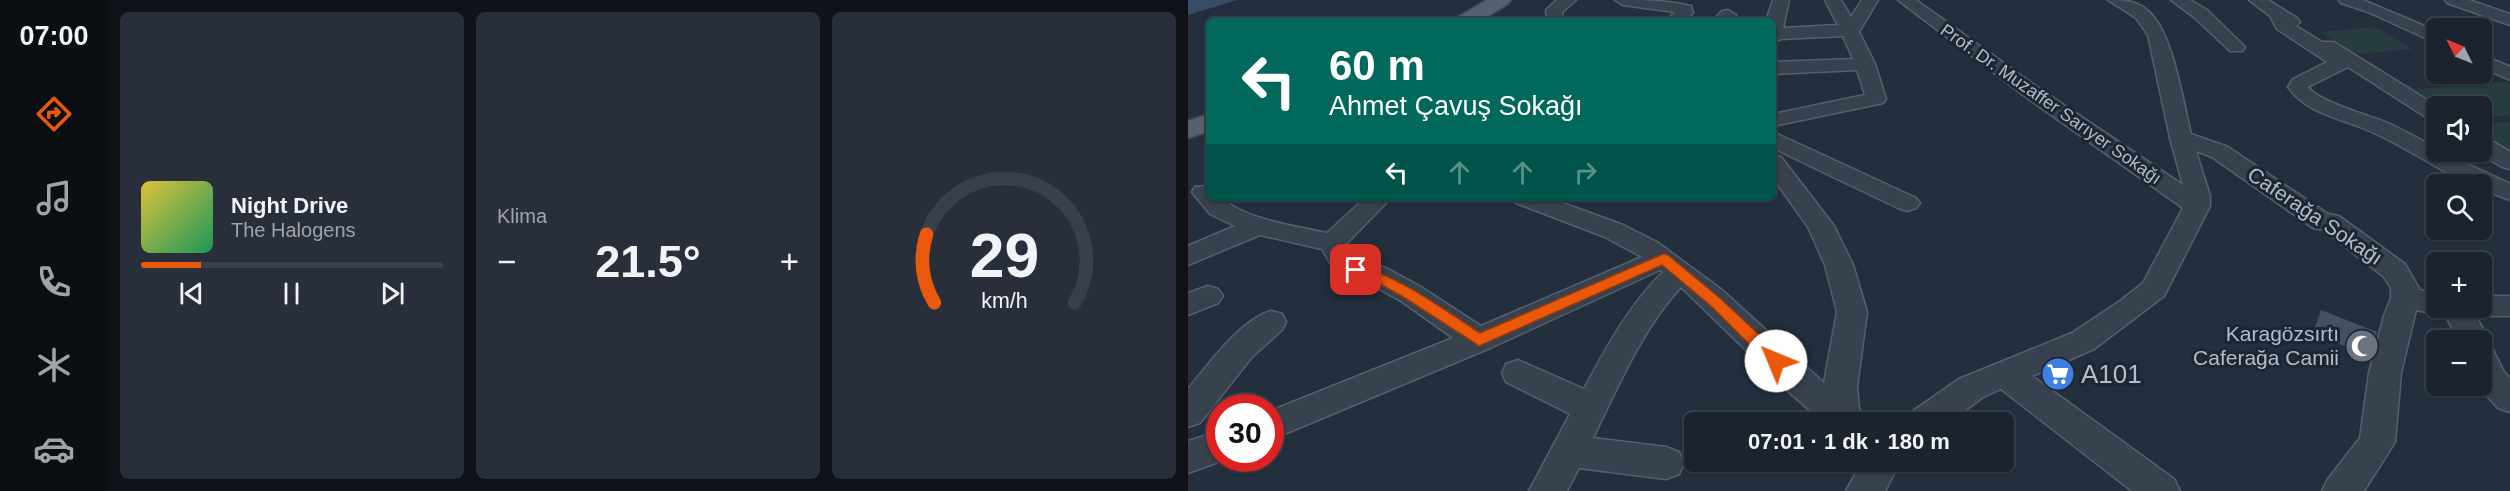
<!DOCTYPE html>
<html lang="tr">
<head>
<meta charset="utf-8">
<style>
  body { margin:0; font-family:Arial,sans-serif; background:#282f3a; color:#f1f3f6; height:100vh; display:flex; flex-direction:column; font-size:22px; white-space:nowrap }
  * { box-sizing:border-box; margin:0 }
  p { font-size:20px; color:#a0a4aa }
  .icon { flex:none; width:33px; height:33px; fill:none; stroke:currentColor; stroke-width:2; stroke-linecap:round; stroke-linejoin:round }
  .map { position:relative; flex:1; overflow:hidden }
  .sheet { display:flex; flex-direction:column; gap:12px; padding:12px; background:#0f1319; width:1080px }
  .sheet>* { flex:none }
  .hud { position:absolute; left:18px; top:18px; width:570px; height:183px; border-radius:9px; box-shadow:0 2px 4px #0004,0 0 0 2px #39404a; background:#00695c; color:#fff; overflow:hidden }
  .needle { width:39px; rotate:313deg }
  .buttons { position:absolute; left:1238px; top:18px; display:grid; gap:12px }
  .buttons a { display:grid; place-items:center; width:66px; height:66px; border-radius:9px; background:#1b232e; box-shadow:0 2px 4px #0004,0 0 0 2px #39404a; font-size:30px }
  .speed { position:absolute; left:18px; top:394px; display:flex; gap:12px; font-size:30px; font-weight:700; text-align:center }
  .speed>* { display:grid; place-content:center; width:78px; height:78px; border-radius:50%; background:#1b232e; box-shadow:0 2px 4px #0004,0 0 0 2px #39404a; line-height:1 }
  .speed .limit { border:9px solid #d22; background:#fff; color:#111 }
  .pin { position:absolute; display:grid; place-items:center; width:51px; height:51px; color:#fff; margin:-26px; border-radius:12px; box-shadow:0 3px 9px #0006 }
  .me { position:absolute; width:66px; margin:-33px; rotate:315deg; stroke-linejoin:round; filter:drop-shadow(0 0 4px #0008) }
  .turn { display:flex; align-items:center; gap:21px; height:126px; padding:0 24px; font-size:27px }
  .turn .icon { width:78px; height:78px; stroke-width:2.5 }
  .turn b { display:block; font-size:42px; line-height:51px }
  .lanes { display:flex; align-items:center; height:57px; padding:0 24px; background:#0003; justify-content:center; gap:30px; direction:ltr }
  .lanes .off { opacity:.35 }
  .big { font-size:45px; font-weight:800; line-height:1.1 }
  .sheet .widget { flex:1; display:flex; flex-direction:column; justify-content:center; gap:9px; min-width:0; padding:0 21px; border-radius:9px; background:#282f3a }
  .sheet .dial { align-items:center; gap:0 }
  .dial svg { height:156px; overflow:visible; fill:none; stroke:#39404a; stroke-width:7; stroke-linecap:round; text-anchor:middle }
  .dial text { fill:#f1f3f6; stroke:none }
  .song { display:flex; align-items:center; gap:18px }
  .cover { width:72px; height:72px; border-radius:9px; background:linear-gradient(135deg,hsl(50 70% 55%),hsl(150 70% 35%)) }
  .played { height:6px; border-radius:3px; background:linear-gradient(90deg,#ea580c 20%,#39404a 20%) }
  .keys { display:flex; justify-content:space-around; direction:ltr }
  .heat { display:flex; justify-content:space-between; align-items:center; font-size:33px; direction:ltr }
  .sheet .tiles { flex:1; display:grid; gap:12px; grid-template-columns:repeat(3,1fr) }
  .trip { position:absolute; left:496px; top:412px; width:330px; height:60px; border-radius:9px; background:#1b232e; box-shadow:0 2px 4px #0004,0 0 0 2px #39404a; font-weight:800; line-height:60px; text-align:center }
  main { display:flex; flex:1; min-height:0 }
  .tab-bar { display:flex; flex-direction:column; width:108px; justify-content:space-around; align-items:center; background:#0b0e12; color:#a0a4aa }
  .tab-bar .icon { width:42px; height:42px }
  .tab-bar .active { color:#ea580c }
  .tab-bar b { font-size:27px; color:#f1f3f6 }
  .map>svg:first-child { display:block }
  .green { fill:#263c3f }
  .water { fill:#394c67 }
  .building { fill:#455162 }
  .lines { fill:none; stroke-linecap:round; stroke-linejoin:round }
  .minor-casing { stroke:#565f6c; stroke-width:3 }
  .major-casing { stroke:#414a57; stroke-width:3 }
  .minor { fill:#38414e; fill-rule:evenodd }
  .major { fill:#56606e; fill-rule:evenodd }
  .route { fill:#ea580c; stroke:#983908; stroke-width:1.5 }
  .labels { text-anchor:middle; stroke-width:6; stroke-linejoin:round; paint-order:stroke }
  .far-street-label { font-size:18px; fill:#b4bcc9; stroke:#1d2633 }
  .street-label { font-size:21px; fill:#b4bcc9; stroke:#1d2633 }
  .poi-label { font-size:21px; fill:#b4bcc9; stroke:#1d2633; text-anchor:end }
  .near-poi-label { font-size:26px; fill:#b4bcc9; stroke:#1d2633; text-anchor:start }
</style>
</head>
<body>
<main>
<nav class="tab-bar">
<b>07:00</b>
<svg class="icon active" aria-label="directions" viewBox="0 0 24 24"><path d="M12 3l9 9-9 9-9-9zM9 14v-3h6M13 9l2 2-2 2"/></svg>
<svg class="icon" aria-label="music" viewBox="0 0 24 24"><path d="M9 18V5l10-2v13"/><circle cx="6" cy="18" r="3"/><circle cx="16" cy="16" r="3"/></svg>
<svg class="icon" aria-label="phone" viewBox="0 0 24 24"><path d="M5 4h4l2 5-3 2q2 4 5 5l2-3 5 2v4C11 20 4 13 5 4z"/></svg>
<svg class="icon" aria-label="climate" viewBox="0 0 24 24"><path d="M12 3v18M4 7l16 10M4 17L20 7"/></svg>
<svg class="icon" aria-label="car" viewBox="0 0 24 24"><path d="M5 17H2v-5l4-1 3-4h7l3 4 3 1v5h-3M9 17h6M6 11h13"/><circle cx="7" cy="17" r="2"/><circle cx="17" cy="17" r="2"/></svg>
</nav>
<section class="sheet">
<div class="tiles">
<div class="widget">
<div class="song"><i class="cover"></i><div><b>Night Drive</b><p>The Halogens</p></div></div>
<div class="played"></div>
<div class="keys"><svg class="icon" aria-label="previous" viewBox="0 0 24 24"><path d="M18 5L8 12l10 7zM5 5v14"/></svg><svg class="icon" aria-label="pause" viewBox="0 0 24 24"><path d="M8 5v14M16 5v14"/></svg><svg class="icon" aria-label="next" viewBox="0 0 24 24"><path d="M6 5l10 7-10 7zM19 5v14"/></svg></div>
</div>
<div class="widget"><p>Klima</p>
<div class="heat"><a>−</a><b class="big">21.5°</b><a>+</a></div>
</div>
<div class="widget dial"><svg viewBox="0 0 100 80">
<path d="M14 69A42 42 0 1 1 86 69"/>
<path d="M14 69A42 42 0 0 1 10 34" stroke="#ea580c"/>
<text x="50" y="56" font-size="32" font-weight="700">29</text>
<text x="50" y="72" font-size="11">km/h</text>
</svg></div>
</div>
</section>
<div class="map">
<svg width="1322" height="491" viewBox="0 0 1322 491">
  <rect width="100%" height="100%" fill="#242f3e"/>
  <path class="green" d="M1187,27L1225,49L1168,54L1132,32Z
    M1319,82L1322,84V115L1293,117V106H1253L1226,89Z
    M1322,122V152L1293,133V124Z"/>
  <path class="water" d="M0,0H49L0,15Z"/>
  <path class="building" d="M1133,310L1189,332L1183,357L1125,333Z"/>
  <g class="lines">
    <g class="minor-casing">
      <path id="minor" d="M369,0H388L374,12L375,21H359L358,10Z
        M427,0C453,0 478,0 503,6L505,13L497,21H478L487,12L435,5Z
        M585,0H601L595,28L650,25L637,0H653L663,17L674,0H690L671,32L687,64L698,99L695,103L585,126V114L677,95L669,70L585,74V62L665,59L655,36L593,39L585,43V21H578Z
        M710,0H728L849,87L995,185L982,138L960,35L948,18L920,0C934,0 948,0 960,11C985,32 995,102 1003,134L1040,147L1140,214L1151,216L1217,264L1232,290L1248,294V308H1293V296H1322V316H1288L1301,340L1297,346L1304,348L1316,372L1322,378V412L1310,408L1290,386H1293V340H1270L1256,312L1248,314L1228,310L1213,373L1207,442L1176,491H1134L1140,479L1172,438L1181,373L1196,316L1203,298V288L1196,277L1136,230L1125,228L1024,157L1008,151L1022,196V206L976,296L906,349L844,376L986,479L992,491H944L813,389L795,397L760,423H717L722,413L771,379L884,333L932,301L955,283L995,208L835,95Z
        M983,0H1002L1019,10L1057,47L1054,51H1042L1007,18Z
        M1061,0H1080L1109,18L1112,22L1108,26L1134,42H1146L1249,106L1248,121L1241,119L1160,67L1120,87C1132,103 1182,115 1202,124C1217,131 1233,140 1248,148V152H1254L1322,184V200L1293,189V184H1281L1274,181C1244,165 1215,146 1184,132C1156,119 1118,114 1100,87L1105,79L1139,62L1089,29L1082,16Z
        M1151,0H1175L1248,31V43L1180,12L1153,3Z
        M1257,0H1281L1322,14V25L1259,3Z
        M540,10L548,15L543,21H525L534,11Z
        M1293,54L1322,67V80L1293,67Z
        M585,132L728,198L732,203L728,208L719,211L710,208L585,148Z
        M1293,137L1301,139L1322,152V169L1314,167L1289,152H1293Z
        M585,155L593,157L646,226L665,265L679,312L669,387L671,409L675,413L680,423H637L602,393L493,287C454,329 430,387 405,438L478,447L491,452L496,463L491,474L478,479L391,468L379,491H341L382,414L318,382L314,373L318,364L330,360L396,389C418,348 441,305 475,272L472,270L302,348L82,440V411L265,338L213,301L180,283L147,271L134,249L72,235L0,265V246L47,226L22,214L4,192L7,187L21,186V198H35C54,219 111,227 139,233L177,198H203L158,244L167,257L200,269L233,287L293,326L454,257L417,237L328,203L325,198H361L435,225L469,242L534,290L636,383L649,312L637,265L620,227L585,178Z
        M20,286L30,289L35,296L30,303L0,315V293Z
        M83,311L94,314L98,322L94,330L63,358L12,423L0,427V389C21,364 52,320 83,311Z
        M32,431V459H39L0,473V441Z
        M674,462H712L697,491H658Z"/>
    </g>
    <g class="major-casing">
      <path id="major" d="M299,0H323L320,4L292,21H267L270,17Z
        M21,114V131L0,138V121Z"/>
    </g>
    <use href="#minor" class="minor"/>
    <use href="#major" class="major"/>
  </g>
  <path class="route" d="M475,254L480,255L533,299L594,356L596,361L594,365L588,367L582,365L523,306L474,265L291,346L217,298L185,280L163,273L161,270L168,265C214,278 252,307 292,333Z"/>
  <defs>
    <g id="mosque-disc" transform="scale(1.725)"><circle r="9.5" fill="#6b7280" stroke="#1d2633"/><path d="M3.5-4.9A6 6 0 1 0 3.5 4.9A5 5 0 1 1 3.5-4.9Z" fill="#fff"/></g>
    <g id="supermarket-disc" transform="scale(1.725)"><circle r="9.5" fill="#3f7fe0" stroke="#1d2633"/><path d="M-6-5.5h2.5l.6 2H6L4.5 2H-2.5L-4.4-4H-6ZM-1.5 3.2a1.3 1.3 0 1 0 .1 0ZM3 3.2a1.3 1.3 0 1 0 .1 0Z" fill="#fff"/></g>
  </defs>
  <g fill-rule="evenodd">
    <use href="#mosque-disc" x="1174" y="346"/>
    <use href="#supermarket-disc" x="870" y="374"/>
  </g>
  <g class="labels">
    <g class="far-street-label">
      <text transform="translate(863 104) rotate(35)" y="6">Prof. Dr. Muzaffer Sarıyer Sokağı</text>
    </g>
    <g class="street-label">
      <text transform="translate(1127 216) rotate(34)" y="7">Caferağa Sokağı</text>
    </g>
    <g class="poi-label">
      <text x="1151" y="341">Karagözsırtı<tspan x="1151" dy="24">Caferağa Camii</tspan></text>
    </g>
    <g class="near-poi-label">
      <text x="893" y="383">A101</text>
    </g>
  </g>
</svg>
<div class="buttons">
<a><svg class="needle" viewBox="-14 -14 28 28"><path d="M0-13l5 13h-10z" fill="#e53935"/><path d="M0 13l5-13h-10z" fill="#a0a4aa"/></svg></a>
<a><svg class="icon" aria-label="sound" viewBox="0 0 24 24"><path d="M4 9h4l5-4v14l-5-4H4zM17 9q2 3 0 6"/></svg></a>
<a><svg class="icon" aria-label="search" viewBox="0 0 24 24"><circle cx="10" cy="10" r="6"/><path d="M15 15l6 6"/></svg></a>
<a>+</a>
<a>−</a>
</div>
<div class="speed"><div class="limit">30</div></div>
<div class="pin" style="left:168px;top:270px;background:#d93025"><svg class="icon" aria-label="arrive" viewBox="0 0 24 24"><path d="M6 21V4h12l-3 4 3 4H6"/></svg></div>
<svg class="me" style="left:588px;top:361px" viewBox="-20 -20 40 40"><circle r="19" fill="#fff"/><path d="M0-13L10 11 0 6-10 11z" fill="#ea580c"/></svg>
<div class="trip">07:01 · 1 dk · 180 m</div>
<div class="hud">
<div class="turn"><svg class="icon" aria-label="left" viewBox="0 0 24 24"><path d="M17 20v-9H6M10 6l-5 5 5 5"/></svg><div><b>60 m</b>Ahmet Çavuş Sokağı</div></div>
<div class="lanes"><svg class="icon" aria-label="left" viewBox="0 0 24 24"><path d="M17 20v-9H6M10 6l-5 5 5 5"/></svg><svg class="icon off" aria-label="ahead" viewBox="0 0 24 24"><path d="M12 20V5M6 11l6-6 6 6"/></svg><svg class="icon off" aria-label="ahead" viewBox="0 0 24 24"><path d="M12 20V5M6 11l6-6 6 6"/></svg><svg class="icon off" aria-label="right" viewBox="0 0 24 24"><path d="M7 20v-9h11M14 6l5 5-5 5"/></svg></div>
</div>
</div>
</main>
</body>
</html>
